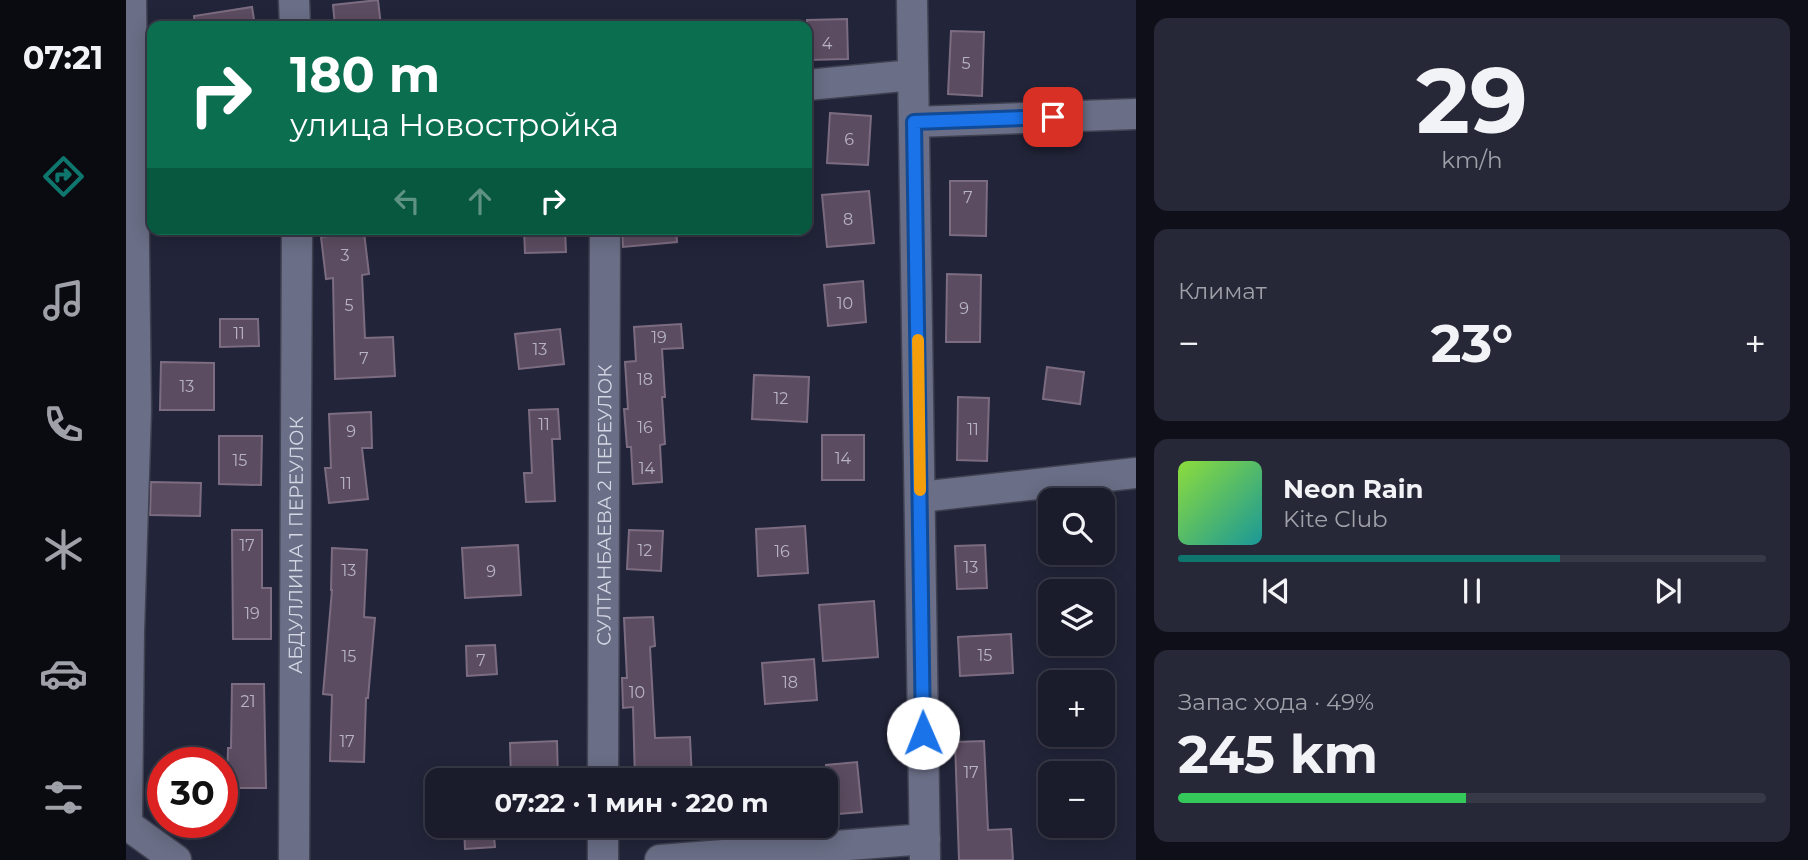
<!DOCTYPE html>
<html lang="ru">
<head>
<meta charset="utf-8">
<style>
  body { margin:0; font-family:Montserrat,sans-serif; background:#272837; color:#f1f3f6; height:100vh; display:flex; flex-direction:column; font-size:26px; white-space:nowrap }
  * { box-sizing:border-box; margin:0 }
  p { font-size:23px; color:#9fa1a9 }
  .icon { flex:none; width:38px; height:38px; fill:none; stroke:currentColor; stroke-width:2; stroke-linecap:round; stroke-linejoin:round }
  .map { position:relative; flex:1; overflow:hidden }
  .drawer { display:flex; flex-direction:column; gap:18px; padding:18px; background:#0e0f18; width:672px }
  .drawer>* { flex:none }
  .hud { position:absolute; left:21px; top:21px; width:665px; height:214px; border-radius:14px; box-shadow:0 4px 18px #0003,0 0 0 2px #383947; background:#0b6e4f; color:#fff; overflow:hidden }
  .buttons { position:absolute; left:912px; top:488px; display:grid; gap:14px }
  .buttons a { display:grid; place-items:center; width:77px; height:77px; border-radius:14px; background:#1a1b2b; box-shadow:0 4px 18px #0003,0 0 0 2px #383947; font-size:35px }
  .speed { position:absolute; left:21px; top:747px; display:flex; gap:14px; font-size:35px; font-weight:700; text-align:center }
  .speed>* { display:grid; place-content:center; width:91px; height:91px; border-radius:50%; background:#1a1b2b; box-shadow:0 4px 18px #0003,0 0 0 2px #383947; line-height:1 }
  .speed .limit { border:10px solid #d22; background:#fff; color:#111 }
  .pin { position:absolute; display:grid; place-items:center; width:60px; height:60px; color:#fff; margin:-30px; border-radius:14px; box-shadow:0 4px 10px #0006 }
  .me { position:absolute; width:77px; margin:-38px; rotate:359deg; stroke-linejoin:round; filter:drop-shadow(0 0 5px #0008) }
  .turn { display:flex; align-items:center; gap:24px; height:147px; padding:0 28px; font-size:32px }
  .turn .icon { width:91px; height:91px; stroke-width:2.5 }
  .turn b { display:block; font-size:49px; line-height:60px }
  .lanes { display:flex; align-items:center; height:66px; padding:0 28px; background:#0003; justify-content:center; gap:35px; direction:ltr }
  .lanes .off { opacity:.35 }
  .big { font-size:52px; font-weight:700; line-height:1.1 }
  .drawer .widget { flex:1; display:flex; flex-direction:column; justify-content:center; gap:10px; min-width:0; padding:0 24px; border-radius:14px; background:#272837 }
  .drawer .dial { align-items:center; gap:0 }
  .dial b { font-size:91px; line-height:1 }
  .song { display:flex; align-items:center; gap:21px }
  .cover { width:84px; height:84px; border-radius:10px; background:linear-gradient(135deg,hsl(90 70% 55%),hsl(180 70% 35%)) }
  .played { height:7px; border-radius:4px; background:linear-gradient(90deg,#0f766e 65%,#383947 65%) }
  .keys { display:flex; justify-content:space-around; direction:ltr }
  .heat { display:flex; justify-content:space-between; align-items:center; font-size:38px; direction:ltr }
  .charge { height:10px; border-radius:5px; background:linear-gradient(90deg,#34c759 49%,#383947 0) }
  .trip { position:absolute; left:299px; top:768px; width:413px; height:70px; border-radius:14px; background:#1a1b2b; box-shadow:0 4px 18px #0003,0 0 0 2px #383947; font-weight:700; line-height:70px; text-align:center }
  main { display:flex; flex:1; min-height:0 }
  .tabs { display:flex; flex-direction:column; width:126px; justify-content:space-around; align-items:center; background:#0a0b11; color:#9fa1a9 }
  .tabs .icon { width:49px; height:49px }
  .tabs .on { color:#0f766e }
  .tabs b { font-size:32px; color:#f1f3f6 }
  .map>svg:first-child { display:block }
  .building { fill:#5c4c61; stroke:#7c6c81; stroke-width:2 }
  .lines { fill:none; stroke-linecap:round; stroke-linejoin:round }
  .minor-casing { stroke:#404252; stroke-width:33 }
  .minor { stroke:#6a6e86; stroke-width:30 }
  .route-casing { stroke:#114b97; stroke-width:18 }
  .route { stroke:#1a73e8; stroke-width:12 }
  .slow { stroke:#f59e0b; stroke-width:12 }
  .labels { text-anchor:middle; stroke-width:7; stroke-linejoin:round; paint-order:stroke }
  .number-label { font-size:16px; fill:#b7b4c4 }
  .street-label { font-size:19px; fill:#d5d7e5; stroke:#222439 }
</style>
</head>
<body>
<main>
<nav class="tabs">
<b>07:21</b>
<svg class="icon on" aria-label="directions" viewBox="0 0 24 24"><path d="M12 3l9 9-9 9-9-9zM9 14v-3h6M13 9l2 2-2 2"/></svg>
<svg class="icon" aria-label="music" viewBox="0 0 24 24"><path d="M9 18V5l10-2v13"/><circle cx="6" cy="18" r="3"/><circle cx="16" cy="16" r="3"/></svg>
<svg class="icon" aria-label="phone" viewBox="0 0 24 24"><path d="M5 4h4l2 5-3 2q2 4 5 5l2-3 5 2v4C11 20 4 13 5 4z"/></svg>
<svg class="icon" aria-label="climate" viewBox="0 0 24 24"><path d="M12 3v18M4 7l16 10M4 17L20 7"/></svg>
<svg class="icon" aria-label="car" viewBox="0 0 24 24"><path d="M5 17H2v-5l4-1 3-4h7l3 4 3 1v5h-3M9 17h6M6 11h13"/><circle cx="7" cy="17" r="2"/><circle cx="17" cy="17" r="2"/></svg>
<svg class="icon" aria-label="filters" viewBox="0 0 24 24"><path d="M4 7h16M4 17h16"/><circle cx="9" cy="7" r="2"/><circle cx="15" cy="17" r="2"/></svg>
</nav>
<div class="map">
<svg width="1010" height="860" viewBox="0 0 1010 860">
  <rect width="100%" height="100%" fill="#222439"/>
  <path class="building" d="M252,0L255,26H209L207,5Z
    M126,7L129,26H69L68,16Z
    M721,19L722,59L681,60V20Z
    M825,31L858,32L856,96L822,94Z
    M704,113L745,116L742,165L701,163Z
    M824,181H861L860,236L824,235Z
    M743,191L748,243L701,247L696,195Z
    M398,229H439L440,252L399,253Z
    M496,229H550L551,242L497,247Z
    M238,232L243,274L236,275L239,338L267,337L269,376L209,379L207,278L200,279L195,237Z
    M821,274L855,275L854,342H820Z
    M737,281L740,322L702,326L698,285Z
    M94,319H132L133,346L94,347Z
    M555,324L557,348L536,349L539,397H536L539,444L534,445L536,482L507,484L505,447H501L498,409H502L499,362L510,361L508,327Z
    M434,329L438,364L393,369L389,334Z
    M35,362L88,363V410H34Z
    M921,367L958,372L954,404L917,399Z
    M628,375L683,377L681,422L626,419Z
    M832,397L863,398L861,461L831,460Z
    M432,409L434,439H426L429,501L400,502L398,473H406L403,410Z
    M245,412L246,448H236L242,499L203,503L199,468H205L203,414Z
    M696,435H738V480H696Z
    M93,436H136L135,485L93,484Z
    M25,482L75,483L74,516L24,515Z
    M679,526L682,573L632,576L630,529Z
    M106,530H136V588H145V639H107Z
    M503,530L537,531L535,571L501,569Z
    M392,545L395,595L339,598L336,548Z
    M859,545L861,588L831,589L829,546Z
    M206,548L241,550L238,617L249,618L242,698H240L238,762L204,761L206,695L197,694L206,590H205Z
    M748,601L752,657L697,661L693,605Z
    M527,617L529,646L524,647L529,738L564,737L566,780H509L507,707L497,708L496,678H501L498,618Z
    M885,634L887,673L834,676L832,637Z
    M369,645L371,674L341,676L340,646Z
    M688,659L691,700L639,704L636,663Z
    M106,684H138L140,788H101L102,748H105Z
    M431,741L432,780H385L384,743Z
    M858,741L862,830L885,829L887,860H833L829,742Z
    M731,762L736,812L700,815V765Z
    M338,826H367L369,847L339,849Z"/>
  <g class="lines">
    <g class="minor-casing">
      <g id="minor">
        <path d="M168,0L169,26"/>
        <path d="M786,0L799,860"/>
        <path d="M681,85L787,75"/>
        <path d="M788,122L1010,114"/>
        <path d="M794,497L1010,473"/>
        <path id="s1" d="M477,780L479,229"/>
        <path d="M0,824L50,860"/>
        <path d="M1,824L3,631L10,411L5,0"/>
        <path id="s2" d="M168,860L171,229"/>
        <path d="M477,860V826"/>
        <path d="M534,860L799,839"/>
      </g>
    </g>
    <use href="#minor" class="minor"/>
  </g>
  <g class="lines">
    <g class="route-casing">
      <path id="route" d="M797,733L788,122L927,117"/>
    </g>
    <use href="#route" class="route"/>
    <path class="slow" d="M792,340L794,490"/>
  </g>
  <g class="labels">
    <g class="number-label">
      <text x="701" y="49">4</text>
      <text x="840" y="69">5</text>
      <text x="723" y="145">6</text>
      <text x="842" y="203">7</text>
      <text x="722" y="225">8</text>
      <text x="219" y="261">3</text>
      <text x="719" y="309">10</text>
      <text x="223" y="311">5</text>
      <text x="838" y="314">9</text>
      <text x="113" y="339">11</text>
      <text x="533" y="343">19</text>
      <text x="414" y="355">13</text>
      <text x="238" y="364">7</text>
      <text x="519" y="385">18</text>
      <text x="61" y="392">13</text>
      <text x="655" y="404">12</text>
      <text x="418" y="430">11</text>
      <text x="519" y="433">16</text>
      <text x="847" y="435">11</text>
      <text x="225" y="437">9</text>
      <text x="717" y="464">14</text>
      <text x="114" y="466">15</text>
      <text x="521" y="474">14</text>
      <text x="220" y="489">11</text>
      <text x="121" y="551">17</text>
      <text x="519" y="556">12</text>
      <text x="656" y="557">16</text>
      <text x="845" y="573">13</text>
      <text x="223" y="576">13</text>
      <text x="365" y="577">9</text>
      <text x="126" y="619">19</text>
      <text x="859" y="661">15</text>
      <text x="223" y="662">15</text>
      <text x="355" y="666">7</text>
      <text x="664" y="688">18</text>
      <text x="511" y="698">10</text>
      <text x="122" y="707">21</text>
      <text x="221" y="747">17</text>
      <text x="845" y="778">17</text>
    </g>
    <g class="street-label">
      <text dy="7" stroke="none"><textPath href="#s1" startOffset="275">СУЛТАНБАЕВА 2 ПЕРЕУЛОК</textPath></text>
      <text dy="7" stroke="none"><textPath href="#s2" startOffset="315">АБДУЛЛИНА 1 ПЕРЕУЛОК</textPath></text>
    </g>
  </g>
</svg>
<div class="buttons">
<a><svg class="icon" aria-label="search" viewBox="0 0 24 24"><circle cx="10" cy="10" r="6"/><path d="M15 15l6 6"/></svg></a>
<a><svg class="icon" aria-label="layers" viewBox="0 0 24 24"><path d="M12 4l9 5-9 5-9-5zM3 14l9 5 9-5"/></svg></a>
<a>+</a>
<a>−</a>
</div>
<div class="speed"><div class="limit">30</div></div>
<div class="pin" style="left:927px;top:117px;background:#d93025"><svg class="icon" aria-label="arrive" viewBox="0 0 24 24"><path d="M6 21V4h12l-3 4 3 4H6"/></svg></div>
<svg class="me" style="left:797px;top:733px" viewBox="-20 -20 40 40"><circle r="19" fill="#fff"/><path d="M0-13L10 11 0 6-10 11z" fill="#1a73e8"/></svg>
<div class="trip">07:22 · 1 мин · 220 m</div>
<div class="hud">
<div class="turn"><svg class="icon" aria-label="right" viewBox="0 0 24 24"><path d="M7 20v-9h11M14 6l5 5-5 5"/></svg><div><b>180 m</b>улица Новостройка</div></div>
<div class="lanes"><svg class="icon off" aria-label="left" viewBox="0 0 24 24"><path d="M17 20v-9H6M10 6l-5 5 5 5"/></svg><svg class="icon off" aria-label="ahead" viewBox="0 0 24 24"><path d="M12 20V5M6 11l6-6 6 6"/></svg><svg class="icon" aria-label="right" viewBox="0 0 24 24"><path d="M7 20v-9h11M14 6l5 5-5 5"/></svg></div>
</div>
</div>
<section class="drawer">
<div class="widget dial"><b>29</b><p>km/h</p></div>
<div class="widget"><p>Климат</p>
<div class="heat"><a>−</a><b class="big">23°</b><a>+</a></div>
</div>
<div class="widget">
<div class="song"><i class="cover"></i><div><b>Neon Rain</b><p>Kite Club</p></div></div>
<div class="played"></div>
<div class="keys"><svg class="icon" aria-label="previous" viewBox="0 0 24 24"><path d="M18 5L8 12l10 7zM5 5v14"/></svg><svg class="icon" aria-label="pause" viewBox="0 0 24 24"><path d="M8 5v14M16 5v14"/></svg><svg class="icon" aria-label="next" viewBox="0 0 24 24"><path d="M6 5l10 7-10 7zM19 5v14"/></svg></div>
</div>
<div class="widget"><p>Запас хода · 49%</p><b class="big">245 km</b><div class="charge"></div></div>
</section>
</main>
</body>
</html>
